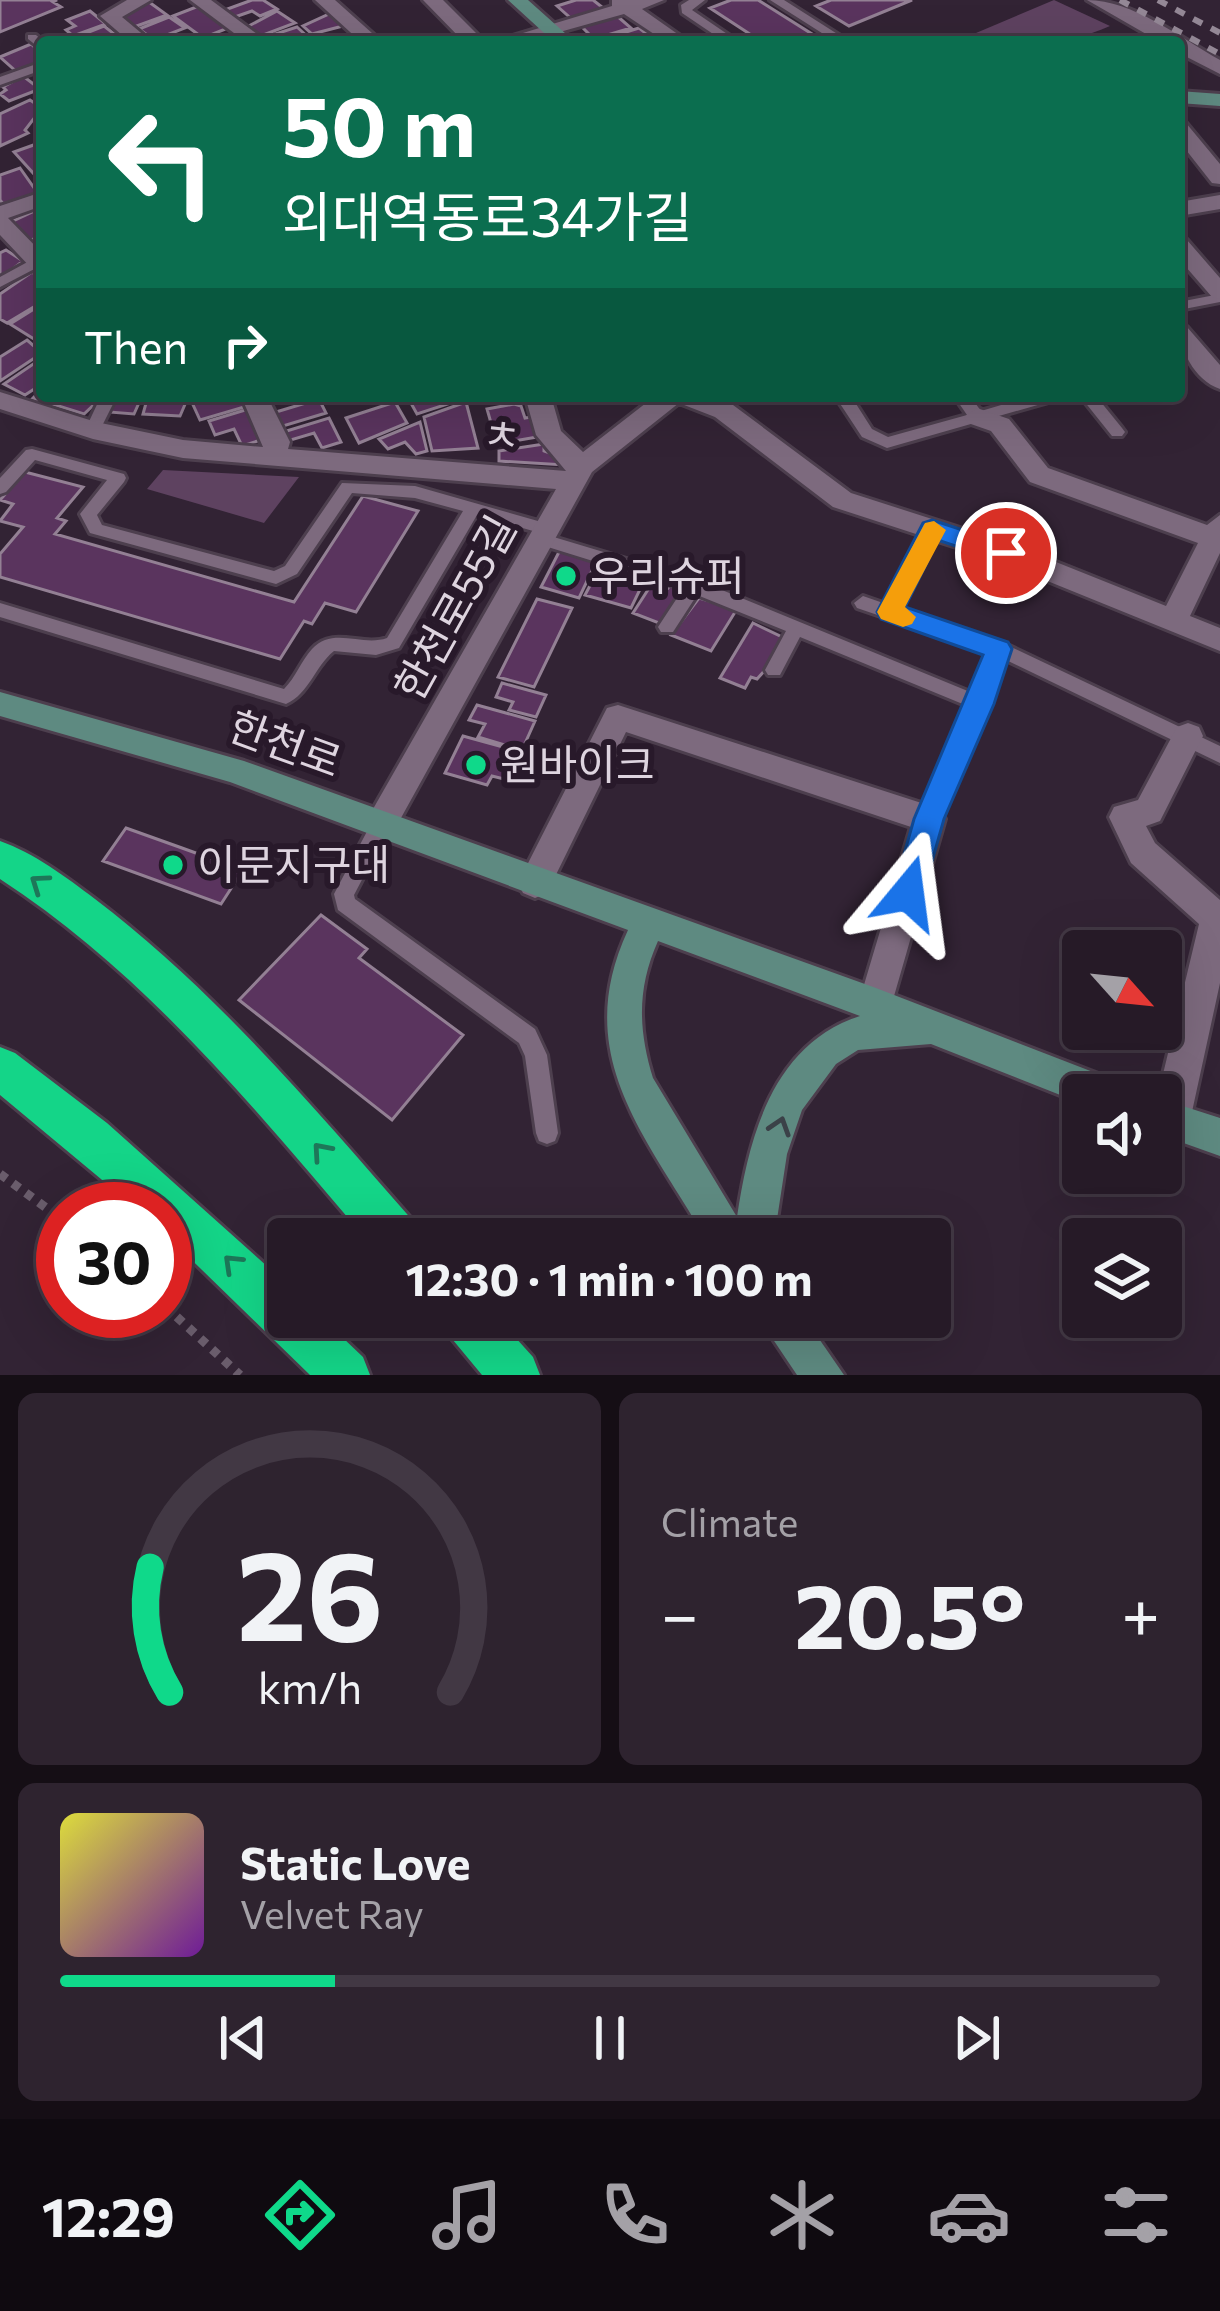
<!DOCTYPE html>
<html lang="en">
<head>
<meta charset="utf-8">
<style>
  body { margin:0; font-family:Commissioner,"Noto Sans KR",sans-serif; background:#2e232f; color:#f1f3f6; height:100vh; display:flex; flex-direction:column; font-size:45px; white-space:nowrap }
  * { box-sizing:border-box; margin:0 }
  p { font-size:39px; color:#a4a1a7 }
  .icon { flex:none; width:66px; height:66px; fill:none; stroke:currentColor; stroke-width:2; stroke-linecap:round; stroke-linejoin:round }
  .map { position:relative; height:1375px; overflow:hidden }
  .side { display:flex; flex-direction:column; gap:18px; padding:18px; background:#150e15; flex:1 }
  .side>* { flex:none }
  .guide { position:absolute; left:36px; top:36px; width:1149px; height:366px; border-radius:12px; box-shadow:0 12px 48px #0002,0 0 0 3px #423844; background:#0b6e4f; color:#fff; overflow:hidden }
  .needle { width:78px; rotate:117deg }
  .buttons { position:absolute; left:1062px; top:930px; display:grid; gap:24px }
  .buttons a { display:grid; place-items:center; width:120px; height:120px; border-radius:12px; background:#261a27; box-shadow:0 12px 48px #0002,0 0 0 3px #423844; font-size:60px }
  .speed { position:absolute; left:36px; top:1182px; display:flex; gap:24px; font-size:60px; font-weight:700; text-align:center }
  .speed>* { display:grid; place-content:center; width:156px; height:156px; border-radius:50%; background:#261a27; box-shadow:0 12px 48px #0002,0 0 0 3px #423844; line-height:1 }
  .speed .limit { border:18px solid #d22; background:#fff; color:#111 }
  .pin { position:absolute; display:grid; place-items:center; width:102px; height:102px; color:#fff; margin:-51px; border:6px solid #fff; border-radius:50%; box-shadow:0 3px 12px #0007 }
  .me { position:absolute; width:132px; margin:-66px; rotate:16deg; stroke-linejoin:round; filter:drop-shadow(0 0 9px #0008) }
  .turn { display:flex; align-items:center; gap:42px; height:252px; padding:0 48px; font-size:54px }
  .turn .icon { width:156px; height:156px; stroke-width:2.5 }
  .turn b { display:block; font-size:84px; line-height:102px }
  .then { display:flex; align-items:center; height:114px; padding:0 48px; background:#0003; gap:24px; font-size:45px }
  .big { font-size:90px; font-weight:700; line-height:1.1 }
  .side .card { flex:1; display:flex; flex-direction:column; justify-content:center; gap:18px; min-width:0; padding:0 42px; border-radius:18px; background:#2e232f }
  .side .dial { align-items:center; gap:0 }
  .dial svg { height:312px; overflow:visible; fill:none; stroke:#423844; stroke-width:7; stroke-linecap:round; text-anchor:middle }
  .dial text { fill:#f1f3f6; stroke:none }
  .song { display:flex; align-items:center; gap:36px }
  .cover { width:144px; height:144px; border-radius:18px; background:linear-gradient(135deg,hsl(60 70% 55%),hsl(280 70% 35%)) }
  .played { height:12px; border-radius:6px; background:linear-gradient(90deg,#0fd98a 25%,#423844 25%) }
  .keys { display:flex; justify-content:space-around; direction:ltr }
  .heat { display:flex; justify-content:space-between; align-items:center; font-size:66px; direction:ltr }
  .side .tiles { flex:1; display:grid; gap:18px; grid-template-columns:1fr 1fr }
  .card:last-child { grid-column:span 2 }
  .trip { position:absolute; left:267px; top:1218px; width:684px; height:120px; border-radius:12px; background:#261a27; box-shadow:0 12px 48px #0002,0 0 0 3px #423844; font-weight:700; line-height:120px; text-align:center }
  .tabs { display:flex; height:192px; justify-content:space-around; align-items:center; background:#0f0a10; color:#a4a1a7 }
  .tabs .icon { width:84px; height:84px }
  .tabs .on { color:#0fd98a }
  .tabs b { font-size:54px; color:#f1f3f6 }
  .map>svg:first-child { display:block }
  .green { fill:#5e4260 }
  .building { fill:#5a345e; stroke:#938094; stroke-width:3 }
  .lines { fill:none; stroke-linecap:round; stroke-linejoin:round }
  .lane-casing { stroke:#4d3f4e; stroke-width:6 }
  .street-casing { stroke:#4d3f4e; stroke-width:6 }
  .secondary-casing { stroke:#4d3f4e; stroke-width:6 }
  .highway-casing { stroke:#4d3f4e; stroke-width:6 }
  .path { stroke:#6a5d6c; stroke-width:9; stroke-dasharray:8 8; stroke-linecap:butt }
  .lane { fill:#7d6a7e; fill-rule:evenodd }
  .street { fill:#7d6a7e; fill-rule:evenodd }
  .secondary { fill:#5e8a81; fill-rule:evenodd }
  .highway { fill:#14d588; fill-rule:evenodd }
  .rail { stroke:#948896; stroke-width:6; stroke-dasharray:10 10; stroke-linecap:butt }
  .oneway { stroke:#1e7759 }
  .oneway2 { stroke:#3b4148 }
  .route { fill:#1a73e8; stroke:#114b97; stroke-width:3 }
  .slow { fill:#f59e0b }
  .poi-dot { fill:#0fd98a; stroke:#28192a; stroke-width:4.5 }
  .labels { text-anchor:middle; stroke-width:12; stroke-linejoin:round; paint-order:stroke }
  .street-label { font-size:42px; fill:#ded4df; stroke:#28192a }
  .poi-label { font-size:42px; fill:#ded4df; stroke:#28192a; text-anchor:start }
</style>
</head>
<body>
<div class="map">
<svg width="1220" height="1375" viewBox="0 0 1220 1375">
  <rect width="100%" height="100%" fill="#322334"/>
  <path class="green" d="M1054,0L1110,26C1072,43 1014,55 976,33Z
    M163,470L299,477L264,523L147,489Z"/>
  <path class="building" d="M0,0H57L53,2L61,7L0,32Z
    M252,0H263L277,9L260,16L252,11L232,18L222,11Z
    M576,0H593L607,11L574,21L557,6Z
    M731,0H758L812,34L790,42H762L710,8Z
    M831,0H912L849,26L816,6Z
    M149,2L167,15L134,27L118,16Z
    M196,7L205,8L228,28L203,38L173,16Z
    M90,11L106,24L73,36L66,30L75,26L67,20Z
    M277,11L295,23L258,37L245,28Z
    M329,14L343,26L312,34L303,26Z
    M616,15L631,28L594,39L580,25Z
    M169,17L185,28L154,40L139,29Z
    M104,26L122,40L83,42L76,37Z
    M297,27L309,38L272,42L266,37Z
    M639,28L656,41H597Z
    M31,44L42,54V64L18,73L0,57Z
    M23,76L40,89L9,101L0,94L6,90L3,87Z
    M30,100L42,108L25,130L28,133L0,146V114Z
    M42,142V175L34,174L14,152Z
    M20,168L39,195L5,206L0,200V175Z
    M41,208L42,235L31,240L11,222Z
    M6,250L23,261L0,279V253Z
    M32,272L42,279V302L7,323L0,319V294Z
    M34,309L42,314V344L10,324Z
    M27,340L42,353L0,381V357Z
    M42,358V384L25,395L4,384Z
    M42,389V396H103L84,414L33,398Z
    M116,396H142L134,414L109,412Z
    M148,396H184L186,402L180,416L143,414Z
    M189,396H247L251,405L200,420Z
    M407,396H454V402L417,414Z
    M319,399L326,413L283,426L276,412Z
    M395,402L407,423L359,443L346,418Z
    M466,402L478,448L432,451L424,417Z
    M514,404L521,406L525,418L531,417L537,437L497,444L487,409Z
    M255,407L270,437L242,446L234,429L215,435L209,421Z
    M329,418L341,442L322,448L314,433L284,442L280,433Z
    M420,422L427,451L416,454L405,442L388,449L379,439Z
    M544,444V451L566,459L565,465L499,461V451Z
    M25,472L83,487L57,518L66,521L55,534L294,602L363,496L418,511L356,612L325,603L312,624L304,621L280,659L0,577V554L23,527L0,521L13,504L0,500Z
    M560,550L597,560L579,598L541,587Z
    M615,564L648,573L631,608L585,595L595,576L607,580Z
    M672,581L688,587L664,625L633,613L653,582L668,588Z
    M699,598L737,609L711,651L671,635Z
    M537,599L572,608L534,687L498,677Z
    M753,623L782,637L766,669L757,679L751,677L745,688L720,678Z
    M502,683L546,695L536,717L509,710L513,702L496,697Z
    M477,705L535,721L522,750L478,737L485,724L469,720Z
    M463,736L521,752L508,780L492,776L487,785L445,773Z
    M126,828L182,848L243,870L221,904L103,861Z
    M321,915L367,949L359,958L463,1035L392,1120L239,1000Z"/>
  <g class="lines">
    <g class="lane-casing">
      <path id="lane" d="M689,0H705L692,10L739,42H725L682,13L681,5Z
        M770,0H784L850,42H836Z
        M28,35H36L44,42L42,50L28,39Z
        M42,62V70L0,85V77Z
        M33,259H42V265L0,287V277Z
        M1220,294V302L1179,310V302Z
        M101,396H117L98,434H88L85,430Z
        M835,396H851L872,429L888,437L967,415L954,396H970L981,411L1032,396H1058L1055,400L887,448L862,437Z
        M1080,396H1096L1122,428L1125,432L1122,436H1112Z
        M32,449L124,474L126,478L124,482L97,515L102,525L274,571L285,566L342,483L415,486L552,525L554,529L547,535L700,581L975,694L989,653L857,608L854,603L863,596L886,604L926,525L932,523L940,529L900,609L1005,644L1220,746V763L1004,659L990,704L939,819L936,825L929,827L922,825L919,819L970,707L800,637L780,675H768L765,670L786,631L697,595L673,632H661L658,627L683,589L535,543L533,539L540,533L477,515L399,648L376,655L334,651C314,667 310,693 286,704L0,617V603L284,689C296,677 301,661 312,649C333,626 362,647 387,638L463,511L415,498L352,493L297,574L276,584L90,533L80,514L107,480L35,460L6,492L0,494V478L26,450Z
        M380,818L387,820L390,826L354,895L355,899L535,1029L547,1055L558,1133L555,1141L547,1144L539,1141L536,1133L525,1056L519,1043L338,910L334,894L373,820Z"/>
    </g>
    <g class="street-casing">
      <path id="street" d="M127,0H151L122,17L152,42H130L100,16Z
        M190,0H211L268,42H246Z
        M315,0H335L382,42H361Z
        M423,0H443L485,42H464Z
        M612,0H664L642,9L689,42H666L624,14L524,42H493L612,6Z
        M1087,0C1133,0 1180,38 1220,60V74L1179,53V42H1160Z
        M1179,121L1186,123L1220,164V184L1212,183L1179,141Z
        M42,192V206L8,218L42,253V273L34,271L0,235V206Z
        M1220,195V209L1179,216V202Z
        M1179,238L1187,240L1220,278V299L1212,297L1179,259Z
        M1179,324L1187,327L1220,365V389C1194,380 1179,349 1179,324Z
        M0,392L96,422L183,440L263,447L241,396H267L290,442L288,449L566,471L536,435L525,396H551L561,431L583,452L655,396H709L733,405L851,493L1016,546L1166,606L1198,543L1030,482L991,431L968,423L964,417L977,408L1009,419L1048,468L1207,525L1220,515V553L1190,616L1220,628V651L996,560L833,507L715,417L679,403L592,472L391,836L380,840L369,836L364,826L369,816L556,489L183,458L93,439L0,409Z
        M618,705L940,809L945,819L888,1017L876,1022L864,1017L858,1005L911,827L626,732L547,893L535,898L523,893L518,883L523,873L607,708Z
        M1188,723L1199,727L1203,736L1160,821L1146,826L1155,843L1220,900V983L1190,1121L1184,1134L1171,1140L1161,1135L1158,1095L1199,924L1131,863L1109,817L1114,807L1138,800L1177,727Z"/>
    </g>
    <g class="secondary-casing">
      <path id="secondary" d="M508,0H528L575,42H554Z
        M1179,91L1220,94V106L1179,103Z
        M0,692L244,761L876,988L1119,1082L1124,1095H1083V1104L931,1044L858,1050L836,1064L802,1110L787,1154L774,1239H706C645,1134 570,1055 628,930L230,782L0,716ZM658,941L860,1016C773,1044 749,1136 737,1217L653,1078C638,1029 637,988 658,941Z
        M1161,1099L1220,1118V1156L1161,1135Z
        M758,1317H804L844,1375H797Z"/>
    </g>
    <g class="highway-casing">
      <path id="highway" d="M0,841C34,853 66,877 95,899C216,991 314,1108 414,1222L421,1239H366C254,1108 146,974 0,879Z
        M0,1047L15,1053L107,1123L288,1285V1317H321L363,1357L370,1375H310L165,1234V1209H137L0,1095Z
        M441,1317H497L533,1357L540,1375H482L448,1334Z"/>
    </g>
    <path class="path" d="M0,1174L63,1220
      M165,1306L240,1375"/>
    <use href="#lane" class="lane"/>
    <use href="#street" class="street"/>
    <use href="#secondary" class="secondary"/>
    <use href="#highway" class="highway"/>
    <path class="rail" d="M1120,0L1220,54
      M1158,0L1220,33"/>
  </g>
  <defs><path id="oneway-chevron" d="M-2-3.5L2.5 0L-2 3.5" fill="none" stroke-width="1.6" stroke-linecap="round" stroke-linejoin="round" transform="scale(3)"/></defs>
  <g class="oneway">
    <use href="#oneway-chevron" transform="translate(39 883) rotate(-145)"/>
    <use href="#oneway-chevron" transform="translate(321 1151) rotate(-131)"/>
    <use href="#oneway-chevron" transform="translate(232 1263) rotate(-136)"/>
  </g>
  <use class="oneway2" href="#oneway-chevron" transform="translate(780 1126) rotate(-72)"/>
  <path class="route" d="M932,520L1015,547L1019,553L1006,563L938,540L905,607L1008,642L1012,649L994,704L944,819L923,893L919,903L908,907L897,903L893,893L914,819L983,655L881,619L877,612L923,523Z"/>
  <path class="slow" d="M934,521L946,530L905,607L916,617L912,624L903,627L881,619L877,612L925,523Z"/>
  <g class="poi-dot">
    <circle cx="566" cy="576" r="12"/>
    <circle cx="476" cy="765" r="12"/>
    <circle cx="173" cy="865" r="12"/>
  </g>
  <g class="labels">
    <g class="street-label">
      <text transform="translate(502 435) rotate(6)" y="15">ㅊ</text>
      <text transform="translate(455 608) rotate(-61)" y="15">한천로55길</text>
      <text transform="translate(285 744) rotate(20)" y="15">한천로</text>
    </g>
    <g class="poi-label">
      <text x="590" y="591">우리슈퍼</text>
      <text x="500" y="780">원바이크</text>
      <text x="197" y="880">이문지구대</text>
    </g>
  </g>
</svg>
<div class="buttons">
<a><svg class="needle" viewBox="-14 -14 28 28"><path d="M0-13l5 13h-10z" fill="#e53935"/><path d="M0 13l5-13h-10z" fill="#a4a1a7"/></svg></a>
<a><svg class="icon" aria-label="sound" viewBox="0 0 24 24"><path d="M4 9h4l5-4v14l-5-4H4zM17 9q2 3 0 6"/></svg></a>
<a><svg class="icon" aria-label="layers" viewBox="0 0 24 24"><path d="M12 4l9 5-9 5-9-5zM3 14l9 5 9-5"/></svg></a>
</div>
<div class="speed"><div class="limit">30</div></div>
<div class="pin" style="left:1006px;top:553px;background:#d93025"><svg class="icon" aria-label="arrive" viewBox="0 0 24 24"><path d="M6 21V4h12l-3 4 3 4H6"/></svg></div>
<svg class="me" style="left:908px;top:893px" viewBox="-20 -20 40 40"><path d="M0-17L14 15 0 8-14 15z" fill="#1a73e8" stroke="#fff" stroke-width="4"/></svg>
<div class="trip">12:30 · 1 min · 100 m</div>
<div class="guide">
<div class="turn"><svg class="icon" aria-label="left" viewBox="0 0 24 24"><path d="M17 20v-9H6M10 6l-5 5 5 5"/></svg><div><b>50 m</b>외대역동로34가길</div></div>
<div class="then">Then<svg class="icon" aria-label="right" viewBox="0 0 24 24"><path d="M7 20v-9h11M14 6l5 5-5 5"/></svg></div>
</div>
</div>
<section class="side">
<div class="tiles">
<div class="card dial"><svg viewBox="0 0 100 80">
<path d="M14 69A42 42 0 1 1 86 69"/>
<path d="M14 69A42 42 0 0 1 9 37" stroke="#0fd98a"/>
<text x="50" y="56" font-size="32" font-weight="700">26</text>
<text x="50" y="72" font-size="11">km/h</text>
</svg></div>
<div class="card"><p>Climate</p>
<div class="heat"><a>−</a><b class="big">20.5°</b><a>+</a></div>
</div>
<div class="card">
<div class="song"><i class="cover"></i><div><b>Static Love</b><p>Velvet Ray</p></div></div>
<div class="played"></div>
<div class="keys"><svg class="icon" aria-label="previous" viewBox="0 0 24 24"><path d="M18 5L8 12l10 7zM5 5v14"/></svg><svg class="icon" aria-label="pause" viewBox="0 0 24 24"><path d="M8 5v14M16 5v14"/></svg><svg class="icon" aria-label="next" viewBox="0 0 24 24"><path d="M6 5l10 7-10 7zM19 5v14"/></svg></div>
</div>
</div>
</section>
<nav class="tabs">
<b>12:29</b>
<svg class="icon on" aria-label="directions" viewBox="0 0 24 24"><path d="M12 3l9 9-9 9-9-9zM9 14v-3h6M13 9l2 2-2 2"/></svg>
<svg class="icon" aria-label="music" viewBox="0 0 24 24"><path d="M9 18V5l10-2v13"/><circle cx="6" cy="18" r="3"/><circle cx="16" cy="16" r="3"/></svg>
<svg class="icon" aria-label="phone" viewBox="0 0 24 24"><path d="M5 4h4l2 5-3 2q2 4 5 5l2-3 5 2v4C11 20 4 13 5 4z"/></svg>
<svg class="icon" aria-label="climate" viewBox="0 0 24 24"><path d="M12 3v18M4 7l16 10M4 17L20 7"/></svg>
<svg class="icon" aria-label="car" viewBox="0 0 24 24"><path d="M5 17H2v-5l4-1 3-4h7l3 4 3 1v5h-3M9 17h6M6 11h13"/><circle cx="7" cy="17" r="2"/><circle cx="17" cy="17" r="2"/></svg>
<svg class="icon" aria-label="filters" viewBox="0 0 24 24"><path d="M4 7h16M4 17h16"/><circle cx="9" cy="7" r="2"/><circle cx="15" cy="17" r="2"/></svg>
</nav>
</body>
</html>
